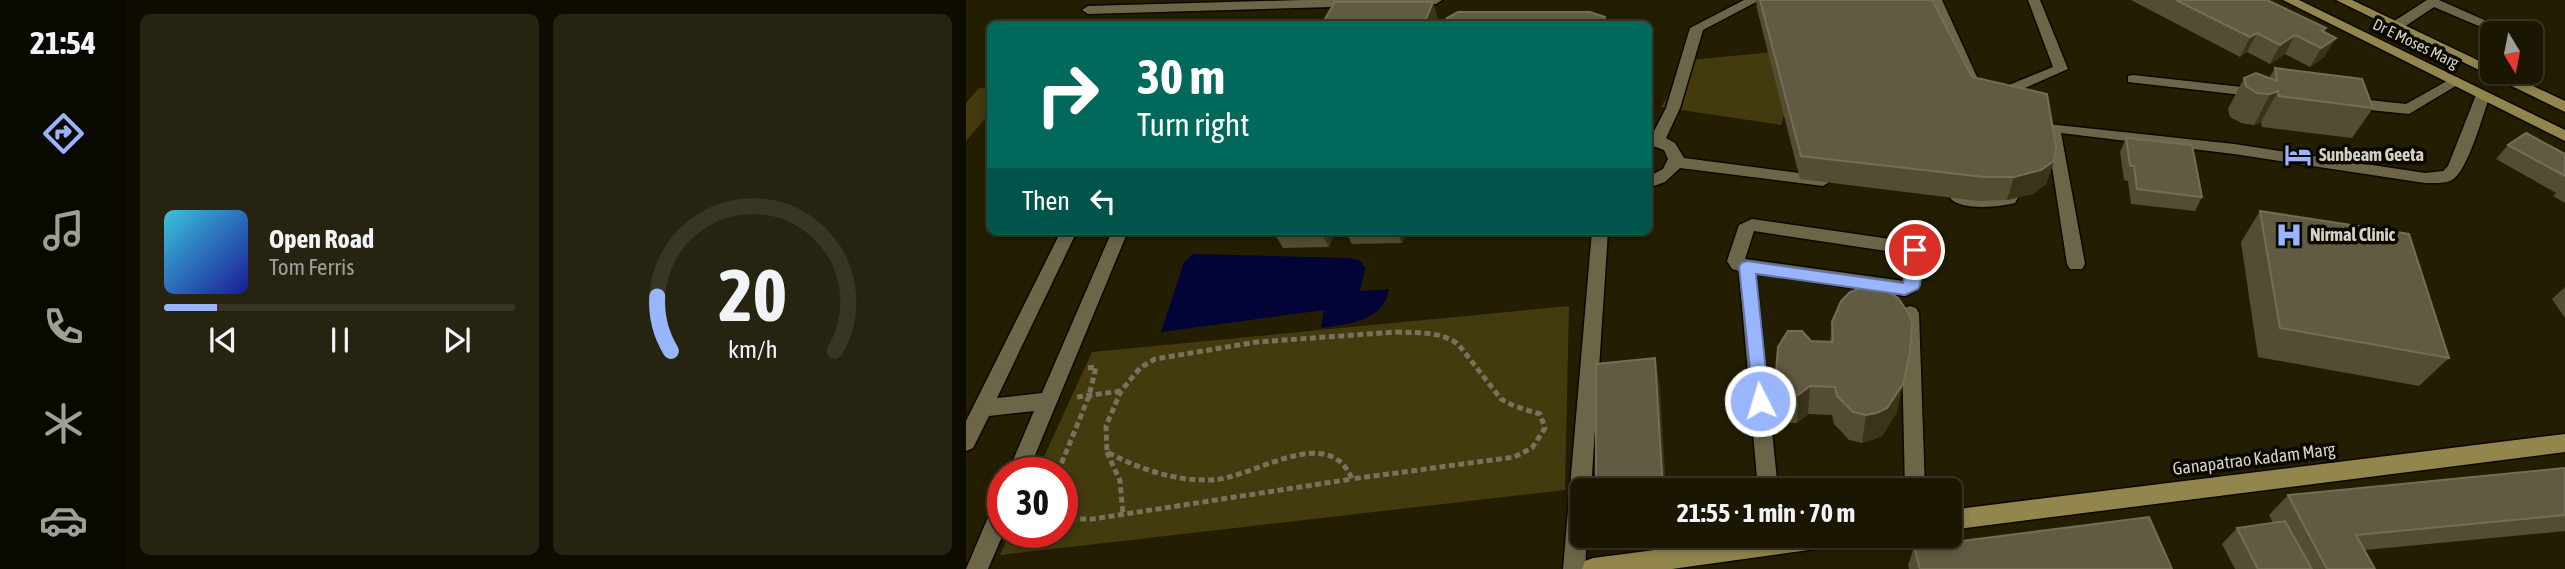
<!DOCTYPE html>
<html lang="en">
<head>
<meta charset="utf-8">
<style>
  body { margin:0; font-family:"Asap Condensed",sans-serif; background:#272311; color:#f1f3f6; height:100vh; display:flex; flex-direction:column; font-size:26px; white-space:nowrap }
  * { box-sizing:border-box; margin:0 }
  p { font-size:23px; color:#9f9f99 }
  .icon { flex:none; width:38px; height:38px; fill:none; stroke:currentColor; stroke-width:2; stroke-linecap:round; stroke-linejoin:round }
  .map { position:relative; flex:1; overflow:hidden }
  .panel { display:flex; flex-direction:column; gap:14px; padding:14px; background:#0e0c01; width:840px }
  .panel>* { flex:none }
  .top-card { position:absolute; left:21px; top:21px; width:665px; height:214px; border-radius:10px; box-shadow:0 4px 10px #0003,0 0 0 2px #383524; background:#00695c; color:#fff; overflow:hidden }
  .needle { width:46px; rotate:170deg }
  .fabs { position:absolute; left:1514px; top:21px; display:grid; gap:14px }
  .fabs a { display:grid; place-items:center; width:63px; height:63px; border-radius:10px; background:#1a1602; box-shadow:0 4px 10px #0003,0 0 0 2px #383524; font-size:35px }
  .speed { position:absolute; left:21px; top:457px; display:flex; gap:14px; font-size:35px; font-weight:700; text-align:center }
  .speed>* { display:grid; place-content:center; width:91px; height:91px; border-radius:50%; background:#1a1602; box-shadow:0 4px 10px #0003,0 0 0 2px #383524; line-height:1 }
  .speed .limit { border:10px solid #d22; background:#fff; color:#111 }
  .pin { position:absolute; display:grid; place-items:center; width:60px; height:60px; color:#fff; margin:-30px; border:4px solid #fff; border-radius:50%; box-shadow:0 2px 7px #0007 }
  .me { position:absolute; width:77px; margin:-38px; rotate:355deg; stroke-linejoin:round; filter:drop-shadow(0 0 5px #0008) }
  .turn { display:flex; align-items:center; gap:24px; height:147px; padding:0 35px; font-size:32px }
  .turn .icon { width:91px; height:91px; stroke-width:2.5 }
  .turn b { display:block; font-size:49px; line-height:60px }
  .then { display:flex; align-items:center; height:66px; padding:0 35px; background:#0003; gap:14px; font-size:26px }
  .panel .card { flex:1; display:flex; flex-direction:column; justify-content:center; gap:10px; min-width:0; padding:0 24px; border-radius:10px; background:#272311 }
  .panel .dial { align-items:center; gap:0 }
  .dial svg { height:182px; overflow:visible; fill:none; stroke:#383524; stroke-width:7; stroke-linecap:round; text-anchor:middle }
  .dial text { fill:#f1f3f6; stroke:none }
  .song { display:flex; align-items:center; gap:21px }
  .cover { width:84px; height:84px; border-radius:10px; background:linear-gradient(135deg,hsl(190 70% 55%),hsl(240 70% 35%)) }
  .played { height:7px; border-radius:4px; background:linear-gradient(90deg,#99b5fd 15%,#383524 15%) }
  .keys { display:flex; justify-content:space-around; direction:ltr }
  .panel .tiles { flex:1; display:grid; gap:14px; grid-template-columns:repeat(2,1fr) }
  .trip { position:absolute; left:604px; top:478px; width:392px; height:70px; border-radius:10px; background:#1a1602; box-shadow:0 4px 10px #0003,0 0 0 2px #383524; font-weight:700; line-height:70px; text-align:center }
  main { display:flex; flex:1; min-height:0 }
  .tabs { display:flex; flex-direction:column; width:126px; justify-content:space-around; align-items:center; background:#0a0901; color:#9f9f99 }
  .tabs .icon { width:49px; height:49px }
  .tabs .selected { color:#99b5fd }
  .tabs b { font-size:32px; color:#f1f3f6 }
  .map>svg:first-child { display:block }
  .green { fill:#433a0d }
  .water { fill:#020438 }
  .lines { fill:none; stroke-linecap:round; stroke-linejoin:round }
  .minor-casing { stroke:#0c0700; stroke-width:3 }
  .major-casing { stroke:#0c0700; stroke-width:3 }
  .path { stroke:#77725c; stroke-width:5; stroke-dasharray:6 3.5; stroke-linecap:butt }
  .minor { fill:#6c6648; fill-rule:evenodd }
  .major { fill:#92864c; fill-rule:evenodd }
  .wall { fill:#534d32 }
  .shaded-wall { fill:#3a3418 }
  .building { fill:#615b41; stroke:#736e56; stroke-width:2 }
  .route { fill:#99b5fd; stroke:#6376a4; stroke-width:2 }
  .labels { text-anchor:middle; stroke-width:7; stroke-linejoin:round; paint-order:stroke }
  .far-street-label { font-size:16px; fill:#d5d2c2; stroke:#0a0701 }
  .poi-label { font-size:18px; font-weight:bold; fill:#d5d2c2; stroke:#0a0701; text-anchor:start }
  .street-label { font-size:18px; fill:#d5d2c2; stroke:#0a0701 }
</style>
</head>
<body>
<main>
<nav class="tabs">
<b>21:54</b>
<svg class="icon selected" aria-label="directions" viewBox="0 0 24 24"><path d="M12 3l9 9-9 9-9-9zM9 14v-3h6M13 9l2 2-2 2"/></svg>
<svg class="icon" aria-label="music" viewBox="0 0 24 24"><path d="M9 18V5l10-2v13"/><circle cx="6" cy="18" r="3"/><circle cx="16" cy="16" r="3"/></svg>
<svg class="icon" aria-label="phone" viewBox="0 0 24 24"><path d="M5 4h4l2 5-3 2q2 4 5 5l2-3 5 2v4C11 20 4 13 5 4z"/></svg>
<svg class="icon" aria-label="climate" viewBox="0 0 24 24"><path d="M12 3v18M4 7l16 10M4 17L20 7"/></svg>
<svg class="icon" aria-label="car" viewBox="0 0 24 24"><path d="M5 17H2v-5l4-1 3-4h7l3 4 3 1v5h-3M9 17h6M6 11h13"/><circle cx="7" cy="17" r="2"/><circle cx="17" cy="17" r="2"/></svg>
</nav>
<section class="panel">
<div class="tiles">
<div class="card">
<div class="song"><i class="cover"></i><div><b>Open Road</b><p>Tom Ferris</p></div></div>
<div class="played"></div>
<div class="keys"><svg class="icon" aria-label="previous" viewBox="0 0 24 24"><path d="M18 5L8 12l10 7zM5 5v14"/></svg><svg class="icon" aria-label="pause" viewBox="0 0 24 24"><path d="M8 5v14M16 5v14"/></svg><svg class="icon" aria-label="next" viewBox="0 0 24 24"><path d="M6 5l10 7-10 7zM19 5v14"/></svg></div>
</div>
<div class="card dial"><svg viewBox="0 0 100 80">
<path d="M14 69A42 42 0 1 1 86 69"/>
<path d="M14 69A42 42 0 0 1 8 45" stroke="#99b5fd"/>
<text x="50" y="56" font-size="32" font-weight="700">20</text>
<text x="50" y="72" font-size="11">km/h</text>
</svg></div>
</div>
</section>
<div class="map">
<svg width="1599" height="569" viewBox="0 0 1599 569">
  <rect width="100%" height="100%" fill="#231d02"/>
  <path class="green" d="M808,52L829,77L815,125L695,107L724,60Z
    M13,88H24V113L0,141V103Z
    M603,306L599,490L34,555L44,532H96V472H71L126,352Z"/>
  <path class="water" d="M227,254L384,258L395,261L399,268L394,291L423,289C418,321 383,324 355,328L358,310L195,332L218,262Z"/>
  <g class="lines">
    <g class="minor-casing">
      <path id="minor" d="M336,0H476L470,4L122,14L116,10L122,6Z
        M778,0H794L737,30L714,108L700,138L709,143L718,158L857,176L865,181L857,186L714,168L699,182L682,188V177L697,169L702,159L698,150L682,144V134L686,135L700,108L724,28Z
        M964,0H976L1011,77L1009,80L1004,81L997,77Z
        M1062,0H1074L1102,69L1043,95H1033V89L1087,67Z
        M1461,0H1473L1541,30L1539,33H1529L1468,7L1435,29H1425V23Z
        M1167,75L1294,89L1301,93L1294,97L1162,82V76Z
        M1488,77L1493,78V84L1443,114L1384,108L1377,103L1384,98L1440,104Z
        M1517,91L1524,95C1517,114 1502,171 1486,180C1479,184 1467,183 1459,183L1268,154L1095,133L1119,264L1116,269H1104L1101,264L1080,127L1082,124L1268,144L1459,173L1477,171L1482,166L1510,95Z
        M1050,181L1058,186L1049,203C1033,207 995,211 984,198L992,192L1026,196L1038,194L1044,182Z
        M786,219L945,242L951,244L959,253C957,271 959,289 939,296L790,273L812,490H792L773,271L766,269L761,261L773,225ZM788,231L940,254L938,281L779,259Z
        M95,231H111L31,398L76,393L146,231H162L62,472H42L68,411L23,416L7,448L0,451V421Z
        M626,231H642L625,490H616V536H621L619,569H597Z
        M944,306L950,308L953,313L959,490H939L935,313L938,308Z
        M37,498L38,532L22,569H0L29,501Z"/>
    </g>
    <g class="major-casing">
      <path id="major" d="M1317,0H1333L1599,130V141Z
        M1370,0H1386L1526,67V72H1537L1599,101V112Z
        M1599,434V452L984,530V510Z
        M797,536H882L879,543L871,546L706,569H616L619,561L627,558Z"/>
    </g>
    <path class="path" d="M430,332C451,333 474,331 492,344L535,399L548,406L574,414L579,428L566,448L548,457L386,479C362,421 287,479 245,480C208,481 173,469 141,452L140,426L155,391L174,368L189,359L291,342Z
      M111,397L155,391
      M141,452L154,481L157,514
      M92,472L123,396L130,367L121,368
      M96,515L106,519H127L386,479"/>
    <use href="#minor" class="minor"/>
    <use href="#major" class="major"/>
  </g>
  <path class="wall" d="M790,0H966L1006,77L1088,161L1080,184L1067,194L1041,200L1012,201L834,179L791,9Z
    M1165,0H1301L1360,28L1358,32V57L1344,67L1319,54L1304,64L1281,52L1274,57Z
    M1309,68L1407,108L1386,138L1296,127L1295,122L1288,125L1275,123L1264,117L1262,109L1278,78H1303Z
    M1160,138L1236,197L1229,211L1165,204L1162,181L1158,180L1154,152Z
    M1542,145L1599,154V203L1587,196L1590,193L1530,159Z
    M1294,211L1483,358L1453,386L1292,357L1275,242Z
    M307,231H369L363,247L317,248Z
    M379,231H440L436,243L386,244Z
    M1599,287V318L1586,299Z
    M866,322L931,412L916,436L906,440L896,443L883,440L868,424L866,415L842,414L831,423H819L813,420L809,412V384L845,341L864,342Z
    M1599,468V531L1399,550L1409,569H1269L1256,544L1271,528L1307,523L1303,515L1322,495Z
    M633,536H703V541L638,549Z
    M948,547L1206,569H943L942,565Z"/>
  <path class="shaded-wall" d="M467,2L474,24H458Z
    M1291,33L1281,52L1274,57L1284,37Z
    M1329,35L1319,54L1304,64L1314,45Z
    M1370,38L1358,57L1344,67L1355,48Z
    M1312,91L1295,122L1288,125L1304,94Z
    M1088,161L1080,184L1067,194L1041,200L1048,177Z
    M354,231H369L363,247Z
    M430,231H440L436,243Z
    M689,358L694,387L700,490H697Z
    M937,384L931,412L916,436L906,440L896,443L900,415Z
    M844,386L842,414L831,423L832,395Z"/>
  <path class="building" d="M794,0H966L1006,77L1081,94L1090,147L1088,161L1075,170L1048,177H1018L835,156Z
    M1210,0H1301L1360,28L1356,31L1370,38L1355,48L1329,35L1314,45L1291,33L1284,37Z
    M369,2H467L458,24H356Z
    M492,12H624L639,17L637,24H478L481,18Z
    M1309,68L1396,79L1407,108L1313,96L1312,91L1304,94L1291,93L1280,86L1278,78L1290,73L1311,81Z
    M1560,133L1599,154V176L1542,145Z
    M1160,138L1226,145L1236,197L1171,189L1168,166H1164Z
    M1294,211L1443,234L1483,358L1314,328Z
    M897,287L922,291L932,298L943,314L946,323L944,352L937,384L921,408L911,413L900,415L887,412L871,396L869,387L844,386L832,395L820,396L814,392L809,384L812,347L822,331H836L845,341L867,342L866,322L875,301L884,292Z
    M689,358L697,490H630V364Z
    M1599,468V515L1390,535L1409,569H1361L1322,495Z
    M1183,517L1206,569H954L948,547Z
    M1319,521L1346,569H1292L1271,528Z"/>
  <path class="route" d="M949,244L954,246L959,253L954,285L952,289L939,295L790,274L803,401L800,406L794,408L788,406L773,267L775,263L781,261L937,283L943,254L941,250Z"/>
  <defs>
    <g id="hotel-bare" transform="scale(2.1)"><path d="M-6-4.5h1.5V1H6V5H4.5V3h-9V5H-6ZM-4 0a1.8 1.8 0 1 1 3.6 0ZM.5 0V-2.5h3Q6-2.5 6 0Z" fill="#99b5fd" stroke="#0a0701" stroke-width="2.5" paint-order="stroke"/></g>
    <g id="hospital-bare" transform="scale(2.1)"><path d="M-5-5h3v3.5h4V-5h3V5h-3V1.5h-4V5h-3Z" fill="#99b5fd" stroke="#0a0701" stroke-width="2.5" paint-order="stroke"/></g>
  </defs>
  <g fill-rule="evenodd">
    <use href="#hotel-bare" x="1332" y="155"/>
    <use href="#hospital-bare" x="1323" y="235"/>
  </g>
  <g class="labels">
    <g class="far-street-label">
      <text transform="translate(1450 43) rotate(26)" y="6">Dr E Moses Marg</text>
    </g>
    <g class="poi-label">
      <text x="1353" y="161">Sunbeam Geeta</text>
      <text x="1344" y="241">Nirmal Clinic</text>
    </g>
    <g class="street-label">
      <text transform="translate(1288 459) rotate(-7)" y="6">Ganapatrao Kadam Marg</text>
    </g>
  </g>
</svg>
<div class="fabs">
<a><svg class="needle" viewBox="-14 -14 28 28"><path d="M0-13l5 13h-10z" fill="#e53935"/><path d="M0 13l5-13h-10z" fill="#9f9f99"/></svg></a>
</div>
<div class="speed"><div class="limit">30</div></div>
<div class="pin" style="left:949px;top:250px;background:#d93025"><svg class="icon" aria-label="arrive" viewBox="0 0 24 24"><path d="M6 21V4h12l-3 4 3 4H6"/></svg></div>
<svg class="me" style="left:794px;top:401px" viewBox="-20 -20 40 40"><circle r="17" fill="#99b5fd" stroke="#fff" stroke-width="3"/><path d="M0-11L8 9 0 5-8 9z" fill="#fff"/></svg>
<div class="trip">21:55 · 1 min · 70 m</div>
<div class="top-card">
<div class="turn"><svg class="icon" aria-label="right" viewBox="0 0 24 24"><path d="M7 20v-9h11M14 6l5 5-5 5"/></svg><div><b>30 m</b>Turn right</div></div>
<div class="then">Then<svg class="icon" aria-label="left" viewBox="0 0 24 24"><path d="M17 20v-9H6M10 6l-5 5 5 5"/></svg></div>
</div>
</div>
</main>
</body>
</html>
